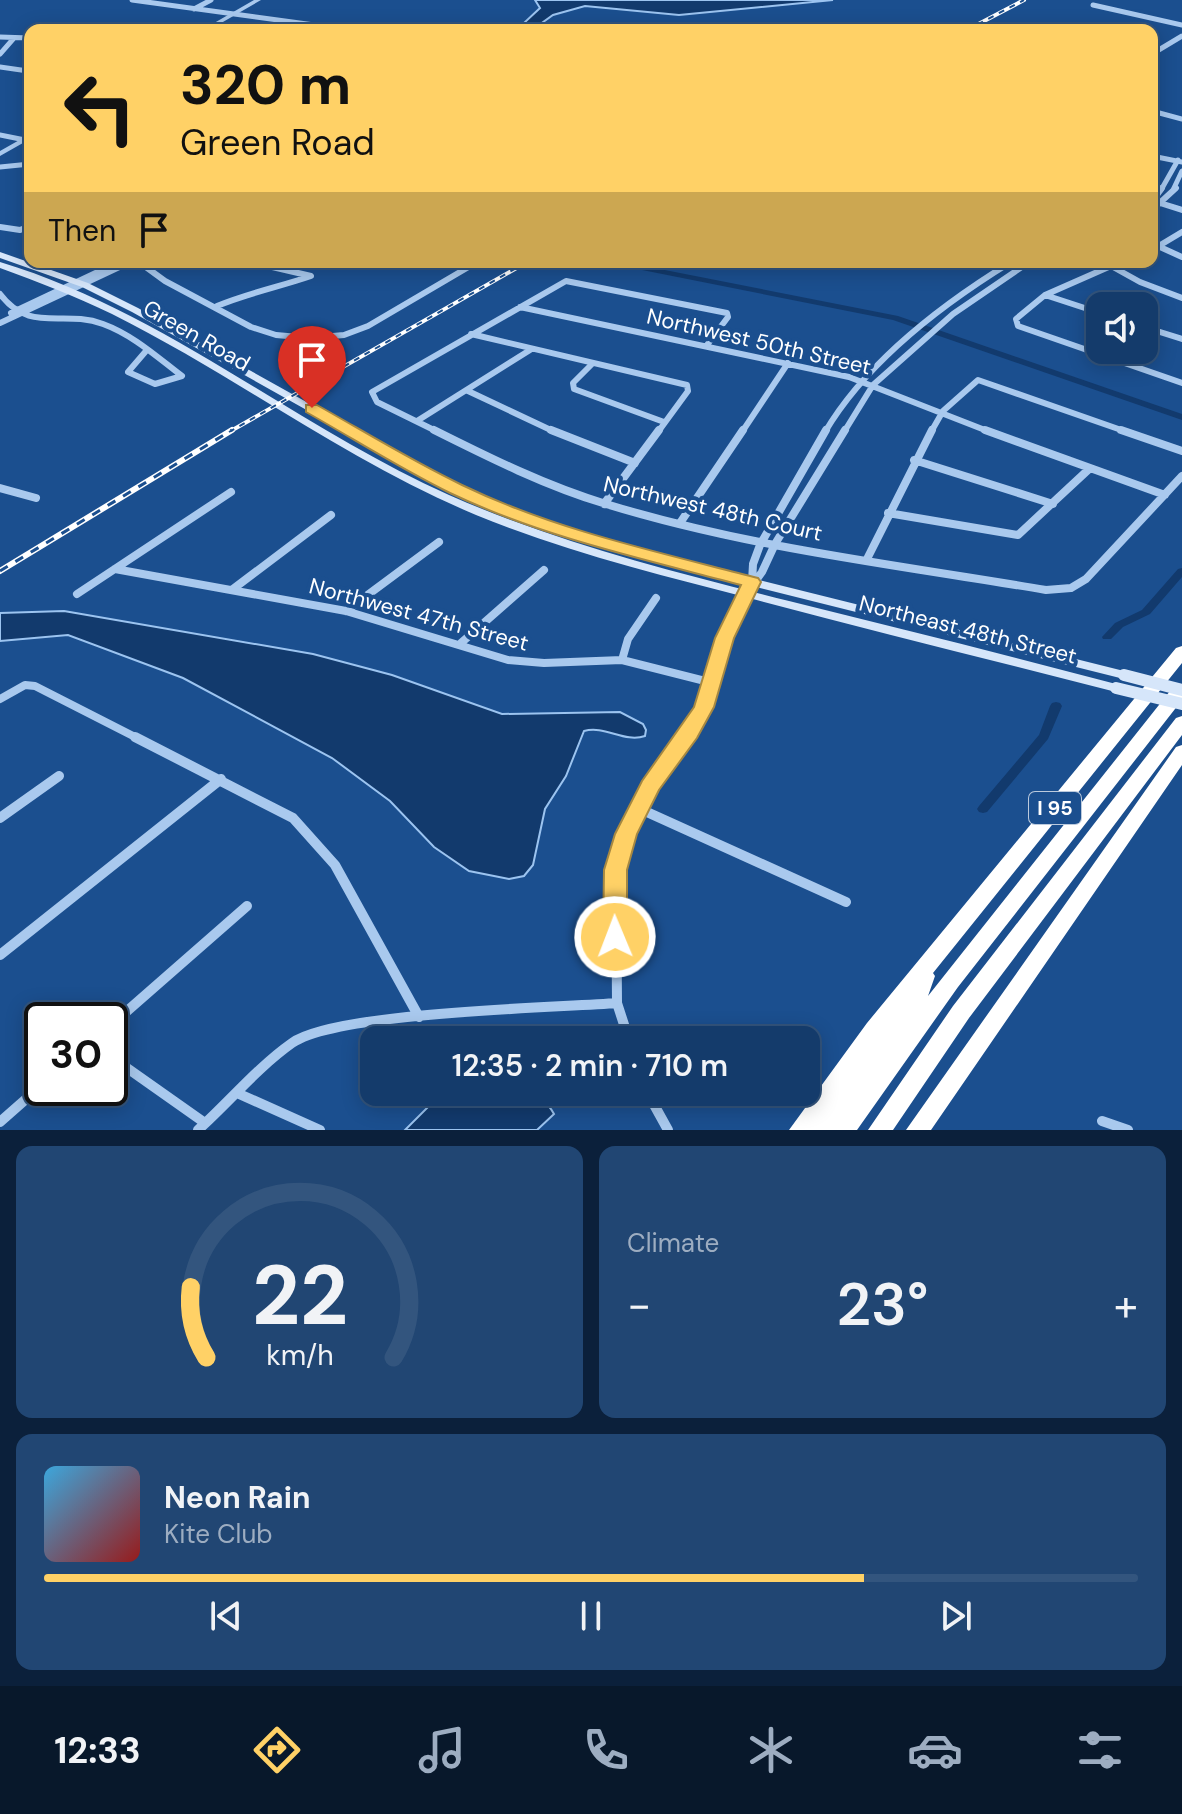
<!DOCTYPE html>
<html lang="en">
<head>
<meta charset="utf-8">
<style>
  body { margin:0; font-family:"DM Sans",sans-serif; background:#214673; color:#f1f3f6; height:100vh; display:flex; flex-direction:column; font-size:30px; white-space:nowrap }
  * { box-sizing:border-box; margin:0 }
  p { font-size:26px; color:#9dadc1 }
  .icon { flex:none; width:44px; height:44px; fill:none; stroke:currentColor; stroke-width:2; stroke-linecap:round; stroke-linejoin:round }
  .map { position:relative; height:1130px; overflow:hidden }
  .details { display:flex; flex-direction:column; gap:16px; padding:16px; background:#0b203b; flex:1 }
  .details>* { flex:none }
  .banner { position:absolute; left:24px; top:24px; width:1134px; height:244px; border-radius:16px; box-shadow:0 4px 20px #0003,0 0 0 2px #33557e; background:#ffd166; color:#111; overflow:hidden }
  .buttons { position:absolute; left:1086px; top:292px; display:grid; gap:16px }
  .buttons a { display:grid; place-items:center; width:72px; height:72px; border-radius:16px; background:#143b6b; box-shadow:0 4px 20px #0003,0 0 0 2px #33557e; font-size:40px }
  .speed { position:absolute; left:24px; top:1002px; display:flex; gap:16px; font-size:40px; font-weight:700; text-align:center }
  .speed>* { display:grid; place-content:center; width:104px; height:104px; border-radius:50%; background:#143b6b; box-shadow:0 4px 20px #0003,0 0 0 2px #33557e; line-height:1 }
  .speed .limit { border:4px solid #111; border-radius:12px; background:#fff; color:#111 }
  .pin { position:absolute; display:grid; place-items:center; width:68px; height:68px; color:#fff; margin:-82px -34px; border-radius:50% 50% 50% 0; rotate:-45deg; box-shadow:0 0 8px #0007 }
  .pin .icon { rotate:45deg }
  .me { position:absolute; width:88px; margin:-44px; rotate:359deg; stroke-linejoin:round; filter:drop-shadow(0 0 6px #0008) }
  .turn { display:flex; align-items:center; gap:28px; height:168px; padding:0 24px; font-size:36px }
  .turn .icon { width:104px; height:104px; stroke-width:2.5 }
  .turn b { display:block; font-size:56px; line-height:68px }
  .then { display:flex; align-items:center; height:76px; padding:0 24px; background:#0003; gap:16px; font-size:30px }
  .big { font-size:60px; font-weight:600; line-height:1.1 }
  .details .widget { flex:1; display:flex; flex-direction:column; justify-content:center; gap:12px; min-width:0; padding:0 28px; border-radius:16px; background:#214673 }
  .details .dial { align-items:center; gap:0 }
  .dial svg { height:208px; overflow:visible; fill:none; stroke:#33557e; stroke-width:7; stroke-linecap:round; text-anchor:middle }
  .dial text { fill:#f1f3f6; stroke:none }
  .song { display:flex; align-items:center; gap:24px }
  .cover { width:96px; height:96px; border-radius:12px; background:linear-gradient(135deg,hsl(200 70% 55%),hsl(0 70% 35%)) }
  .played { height:8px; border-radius:4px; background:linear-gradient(90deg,#ffd166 75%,#33557e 75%) }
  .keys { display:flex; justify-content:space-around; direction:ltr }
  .heat { display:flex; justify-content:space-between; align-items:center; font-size:44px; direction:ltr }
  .details .tiles { flex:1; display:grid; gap:16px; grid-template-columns:1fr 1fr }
  .widget:last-child { grid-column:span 2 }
  .trip { position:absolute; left:360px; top:1026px; width:460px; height:80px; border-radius:16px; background:#143b6b; box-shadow:0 4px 20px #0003,0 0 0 2px #33557e; font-weight:600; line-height:80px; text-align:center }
  .tab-bar { display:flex; height:128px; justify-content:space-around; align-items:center; background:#08182b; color:#9dadc1 }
  .tab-bar .icon { width:56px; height:56px }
  .tab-bar .active { color:#ffd166 }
  .tab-bar b { font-size:36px; color:#f1f3f6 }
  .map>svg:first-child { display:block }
  .water { fill:#123a6d; stroke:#9cc4f0; stroke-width:2 }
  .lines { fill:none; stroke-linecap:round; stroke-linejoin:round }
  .canal { fill:#123a6d; fill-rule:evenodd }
  .minor-far3 { stroke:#a9c9ee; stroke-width:5 }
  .minor-far2 { stroke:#a9c9ee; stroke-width:6 }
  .minor-far1 { stroke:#a9c9ee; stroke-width:8 }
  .minor { stroke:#a9c9ee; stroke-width:10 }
  .tertiary { fill:#a9c9ee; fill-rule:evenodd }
  .secondary { fill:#d6e6fa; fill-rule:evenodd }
  .motorway { fill:#fff; fill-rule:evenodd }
  .rail-far1-casing { stroke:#fff; stroke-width:4 }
  .rail-casing { stroke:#fff; stroke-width:6 }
  .rail-far1 { stroke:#1b4f8f; stroke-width:2; stroke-dasharray:6; stroke-linecap:butt }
  .rail { stroke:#1b4f8f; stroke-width:3; stroke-dasharray:9; stroke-linecap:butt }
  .secondary-bridge { stroke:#d6e6fa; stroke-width:12 }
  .route { fill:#ffd166; stroke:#a68842; stroke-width:2 }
  .labels { text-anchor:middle; stroke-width:8; stroke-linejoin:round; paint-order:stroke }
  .shield { fill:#1b4f8f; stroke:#bbcadd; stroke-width:2 }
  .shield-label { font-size:20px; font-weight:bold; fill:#fff }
  .street-label { font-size:22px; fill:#fff; stroke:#1b4f8f }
</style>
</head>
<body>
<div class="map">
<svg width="1182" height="1130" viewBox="0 0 1182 1130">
  <rect width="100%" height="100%" fill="#1b4f8f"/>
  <path class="water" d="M535,0H833L679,15L585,6L553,15L532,30H508L523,24L540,8Z
    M64,611L313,654L392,675L502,714L620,712L643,724L646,730L645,736C624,743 605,725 584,731L566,776L545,809L533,865L524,876L509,879L469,871L434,847L390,801L332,758L183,678L68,635L0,641V613Z
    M443,1092C476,1092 537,1081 554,1114L537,1130H405Z"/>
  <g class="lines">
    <path class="canal" d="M608,262H624L898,316L1182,414V420L893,320L612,264Z
      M1182,568V577L1150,614L1123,627L1111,639H1103L1102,637L1115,623L1142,610L1178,569Z
      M1056,702L1060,703L1062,706L1048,739L987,812L983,813L979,812L977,809L979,806L1039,735L1050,706L1052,703Z"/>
    <path class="minor-far3" d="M132,0L351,30
      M1093,5L1182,25
      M194,9L211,0
      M0,37L30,38
      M0,54L14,38
      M1152,54L1182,36
      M0,67L28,71
      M1152,111L1182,119
      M0,135L25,140
      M1152,156L1182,162
      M0,167L30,164
      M1161,190L1178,160
      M1173,190L1182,171"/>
    <path class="minor-far2" d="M1152,202L1162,188
      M1160,203L1182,210
      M1152,210L1176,188
      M0,227L20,230L30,226
      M1160,247L1182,257
      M1152,250L1182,232
      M139,262L165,281L251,327L276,335L310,338L344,335L368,326L477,262
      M1104,262L1140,282L1182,298
      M1120,262L1045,295L1016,319L1018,326L1182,383
      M0,294C30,334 63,309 103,324C133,335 157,357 182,376L155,384L128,372L146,351
      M1045,295L1100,313
      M217,306C248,293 279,287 311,276L268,266
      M520,307L849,377L990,432
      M11,313L119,262
      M0,323L130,262
      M1144,327L1182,339
      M471,334L687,385L688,391L658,432
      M592,364L573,383L574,389L664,422
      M468,391L555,432
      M417,421L530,350
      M438,432L377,402L372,392L566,281L727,313L728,317L707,345
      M742,432L788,363
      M825,432C867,361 941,305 1011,262
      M844,432L873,385L953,314L1029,262
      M931,432L943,411L978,380L1127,432"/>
    <path class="minor-far1" d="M434,430C490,458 546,486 606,504C749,548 899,565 1046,590L1071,588L1086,579L1182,476
      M551,430L635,463
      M985,430L1165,495
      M1121,430L1182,451
      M914,460L1053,504
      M0,488L36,498
      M604,504L659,430
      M888,513L1018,535L1088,470
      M680,523L743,430
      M867,559L932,430
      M115,569L346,611L508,660L544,663L622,660L713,683
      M752,582L753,564L760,545L826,430
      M233,589L331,515
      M77,594L231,492
      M346,611L439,542
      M461,643L544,570
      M622,660L628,639L656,598
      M0,699L25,685L35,686L139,739
      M685,739L704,707L739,604L762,572L775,544L845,430"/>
    <path class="minor" d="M135,737L293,818L335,865L419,1017
      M638,808L846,902
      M0,818L59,776
      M0,955L221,779
      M110,1026L247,906
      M629,1040L617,1003L616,870L626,834L650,786L687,737
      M110,1056L205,1123
      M647,1092L668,1130
      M237,1093L320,1130
      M1102,1121L1128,1130
      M0,1122L42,1085
      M198,1130C229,1102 258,1067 292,1043C335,1012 553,1008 617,1003"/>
    <path class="tertiary" d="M254,0H261L209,30H202Z
      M30,134V139L0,156V151Z"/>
    <path class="secondary" d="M0,252L88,283L138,308L459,487L526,515L595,537L755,579L1124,671L1131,675L1124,679L748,585L587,541L518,519L451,491L132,312L82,287L0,258Z
      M0,262C163,311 295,426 449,495C558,543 674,572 789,601C898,628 1007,655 1116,684L1121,685L1123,688L1121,691L1116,692C995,661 874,631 753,599C660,575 566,552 476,515C347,461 236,376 112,314C75,296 38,282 0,268Z"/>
    <path class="motorway" d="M1182,646V663L933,973L935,976L928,996L1174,686L1182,685V700L958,987L857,1130H789L867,1023L1176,648Z
      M1182,716V735L969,1018L893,1130H868L953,1006L1176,718Z
      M1182,745V765L931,1130H906L1176,747Z"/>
    <g class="rail-far1-casing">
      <path id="rail-far1" d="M967,30L1024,0
        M229,432L527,262"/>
    </g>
    <g class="rail-casing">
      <path id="rail" d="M0,571L232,430"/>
    </g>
    <use href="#rail-far1" class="rail-far1"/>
    <use href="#rail" class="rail"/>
    <path class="secondary-bridge" d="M1124,675L1182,690
      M1116,688L1182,704"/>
  </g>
  <path class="route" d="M306,405H317C365,432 412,461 462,485C555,530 658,552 758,578L761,582L734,638L714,707L697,738L659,790L637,834L627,870V937L623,943H607L603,937L604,870L615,834L642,781L694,707L715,638L741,585C643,559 542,537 450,493C401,469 354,439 306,412Z"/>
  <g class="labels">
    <rect class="shield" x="1029" y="792" width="52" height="32" rx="6"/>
    <g class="shield-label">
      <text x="1055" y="815">I 95</text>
    </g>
    <g class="street-label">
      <text transform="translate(197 335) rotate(30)" y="8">Green Road</text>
      <text transform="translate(759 341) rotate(13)" y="8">Northwest 50th Street</text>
      <text transform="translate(713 508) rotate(13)" y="8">Northwest 48th Court</text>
      <text transform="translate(419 614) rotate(15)" y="8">Northwest 47th Street</text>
      <text transform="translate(968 629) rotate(14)" y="8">Northeast 48th Street</text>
    </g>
  </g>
</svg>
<div class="buttons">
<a><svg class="icon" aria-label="sound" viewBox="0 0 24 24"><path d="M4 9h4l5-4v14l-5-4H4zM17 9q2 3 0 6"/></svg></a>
</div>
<div class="speed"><div class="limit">30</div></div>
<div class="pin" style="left:312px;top:408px;background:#d93025"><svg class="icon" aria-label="arrive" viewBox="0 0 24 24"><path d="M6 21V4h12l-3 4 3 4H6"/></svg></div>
<svg class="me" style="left:615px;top:937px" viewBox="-20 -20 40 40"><circle r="17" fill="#ffd166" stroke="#fff" stroke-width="3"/><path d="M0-11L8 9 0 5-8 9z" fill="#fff"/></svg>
<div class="trip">12:35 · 2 min · 710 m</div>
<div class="banner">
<div class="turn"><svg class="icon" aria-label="left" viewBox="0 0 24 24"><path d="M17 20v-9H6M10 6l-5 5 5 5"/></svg><div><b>320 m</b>Green Road</div></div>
<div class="then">Then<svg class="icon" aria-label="arrive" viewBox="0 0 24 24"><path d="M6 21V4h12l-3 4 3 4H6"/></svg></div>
</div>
</div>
<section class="details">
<div class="tiles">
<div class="widget dial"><svg viewBox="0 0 100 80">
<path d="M14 69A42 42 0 1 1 86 69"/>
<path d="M14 69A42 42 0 0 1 8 42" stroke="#ffd166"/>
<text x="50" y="56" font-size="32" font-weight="700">22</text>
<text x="50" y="72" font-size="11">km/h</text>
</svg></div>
<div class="widget"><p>Climate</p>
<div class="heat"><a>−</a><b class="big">23°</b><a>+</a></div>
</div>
<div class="widget">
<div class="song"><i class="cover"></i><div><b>Neon Rain</b><p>Kite Club</p></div></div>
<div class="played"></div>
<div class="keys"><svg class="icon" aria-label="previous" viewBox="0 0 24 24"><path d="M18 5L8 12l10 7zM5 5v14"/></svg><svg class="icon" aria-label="pause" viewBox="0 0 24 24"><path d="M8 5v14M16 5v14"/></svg><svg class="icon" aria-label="next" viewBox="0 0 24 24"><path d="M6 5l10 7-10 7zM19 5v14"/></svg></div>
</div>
</div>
</section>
<nav class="tab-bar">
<b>12:33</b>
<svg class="icon active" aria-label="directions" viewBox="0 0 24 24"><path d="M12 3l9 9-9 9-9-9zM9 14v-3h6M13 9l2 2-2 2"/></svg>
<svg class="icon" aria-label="music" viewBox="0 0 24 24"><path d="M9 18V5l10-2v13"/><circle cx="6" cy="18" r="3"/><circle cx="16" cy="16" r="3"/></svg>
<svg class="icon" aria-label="phone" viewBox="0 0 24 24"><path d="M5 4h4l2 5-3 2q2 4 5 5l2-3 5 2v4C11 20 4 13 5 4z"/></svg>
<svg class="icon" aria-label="climate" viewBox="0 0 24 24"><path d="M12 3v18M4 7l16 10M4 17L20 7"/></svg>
<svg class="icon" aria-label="car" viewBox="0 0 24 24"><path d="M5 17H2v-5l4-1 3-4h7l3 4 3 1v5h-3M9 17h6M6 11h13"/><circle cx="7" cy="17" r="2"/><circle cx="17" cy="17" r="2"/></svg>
<svg class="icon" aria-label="filters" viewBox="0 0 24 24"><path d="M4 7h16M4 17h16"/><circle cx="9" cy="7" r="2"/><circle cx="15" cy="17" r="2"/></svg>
</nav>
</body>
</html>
